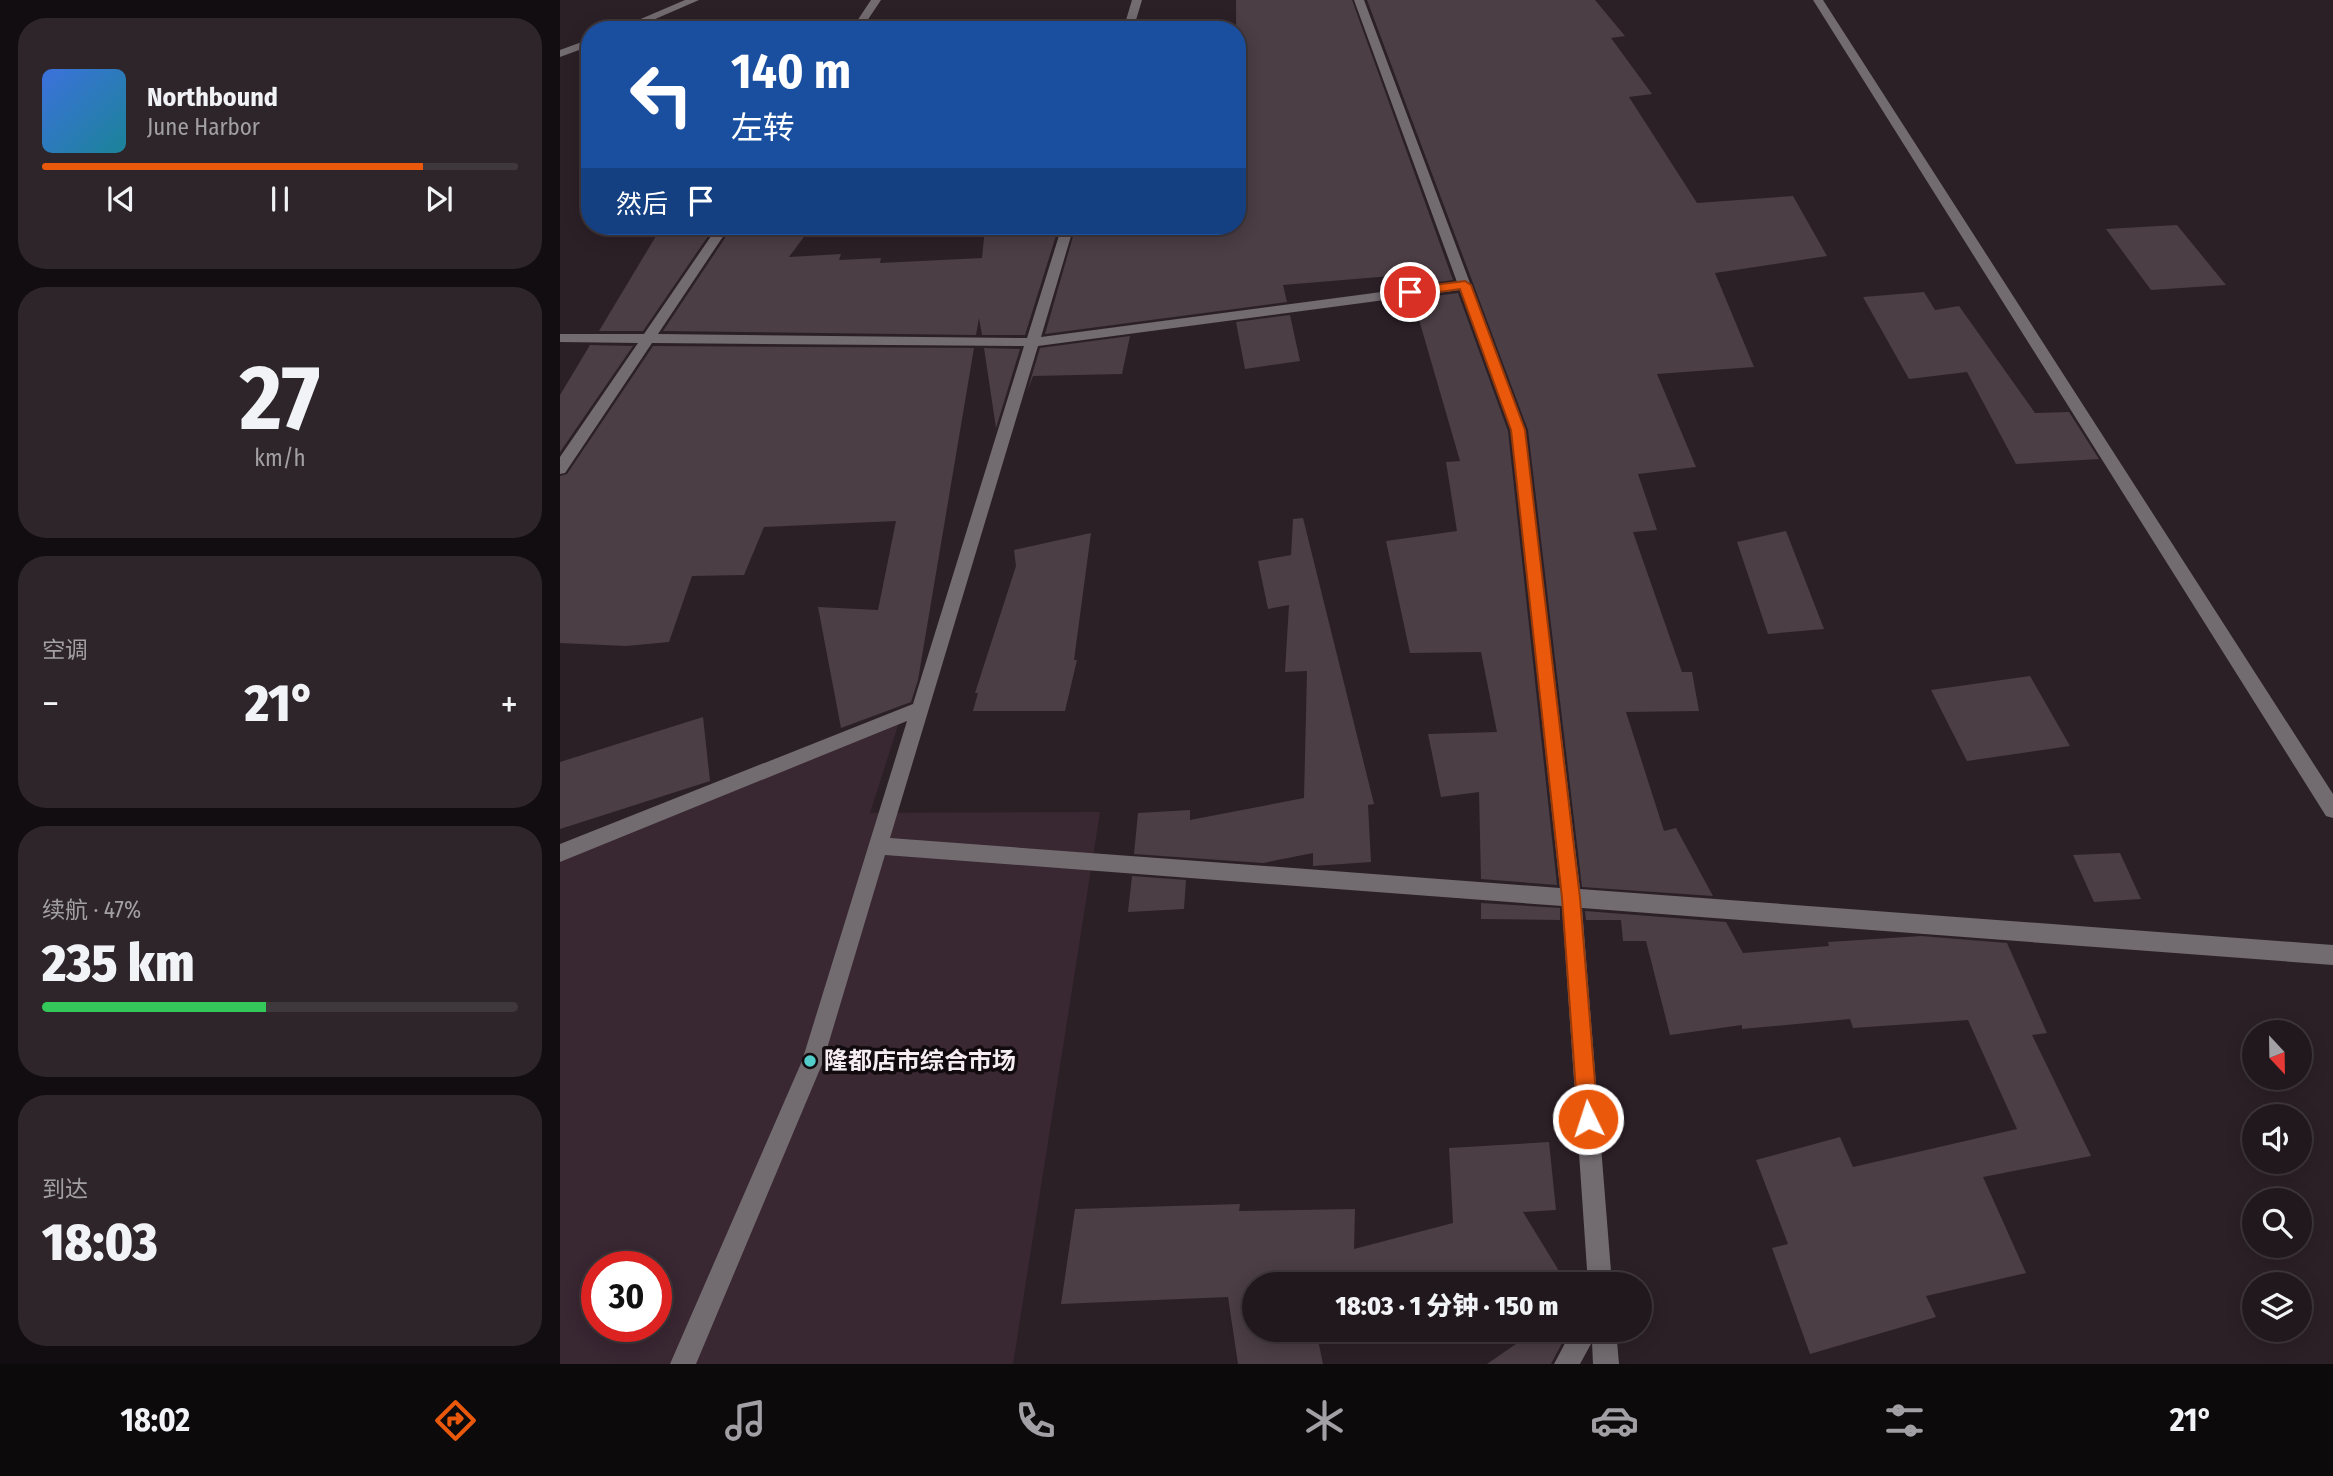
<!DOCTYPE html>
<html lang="zh">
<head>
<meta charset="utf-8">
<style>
  body { margin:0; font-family:"Fira Sans Condensed","Noto Sans SC",sans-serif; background:#2d252a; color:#f1f3f6; height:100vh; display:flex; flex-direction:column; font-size:26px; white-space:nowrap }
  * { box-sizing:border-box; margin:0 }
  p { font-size:23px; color:#a2a0a4 }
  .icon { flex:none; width:38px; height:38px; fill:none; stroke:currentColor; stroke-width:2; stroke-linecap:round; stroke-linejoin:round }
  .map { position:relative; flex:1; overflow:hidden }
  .details { display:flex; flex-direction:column; gap:18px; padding:18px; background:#120d10; width:560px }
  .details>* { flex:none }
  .top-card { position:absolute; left:21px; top:21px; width:665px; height:214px; border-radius:28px; box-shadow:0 4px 18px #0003,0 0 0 2px #3e373b; background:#1a4fa0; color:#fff; overflow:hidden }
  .needle { width:46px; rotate:158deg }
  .fabs { position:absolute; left:1682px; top:1020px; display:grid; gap:14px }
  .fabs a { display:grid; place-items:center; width:70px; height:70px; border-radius:50%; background:#21181d; box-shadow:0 4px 18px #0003,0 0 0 2px #3e373b; font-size:35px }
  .speed { position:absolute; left:21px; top:1251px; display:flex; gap:14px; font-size:35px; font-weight:700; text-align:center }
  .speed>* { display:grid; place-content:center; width:91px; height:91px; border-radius:50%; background:#21181d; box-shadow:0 4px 18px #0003,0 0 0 2px #3e373b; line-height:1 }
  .speed .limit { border:10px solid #d22; background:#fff; color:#111 }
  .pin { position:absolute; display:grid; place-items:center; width:60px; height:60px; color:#fff; margin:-30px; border:4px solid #fff; border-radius:50%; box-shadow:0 2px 7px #0007 }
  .me { position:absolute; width:77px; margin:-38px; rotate:356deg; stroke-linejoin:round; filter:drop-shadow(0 0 5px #0008) }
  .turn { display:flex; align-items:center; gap:24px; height:147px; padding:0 35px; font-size:32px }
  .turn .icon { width:91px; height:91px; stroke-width:2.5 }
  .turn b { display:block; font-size:49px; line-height:60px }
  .then { display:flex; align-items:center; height:66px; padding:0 35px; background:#0003; gap:14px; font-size:26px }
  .big { font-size:52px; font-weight:800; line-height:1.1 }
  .details .tile { flex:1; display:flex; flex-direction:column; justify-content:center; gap:10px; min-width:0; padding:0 24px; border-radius:28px; background:#2d252a }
  .details .dial { align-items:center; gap:0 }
  .dial b { font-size:91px; line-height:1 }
  .song { display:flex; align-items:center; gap:21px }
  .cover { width:84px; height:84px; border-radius:10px; background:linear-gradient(135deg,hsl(220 70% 55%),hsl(190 70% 35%)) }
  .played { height:7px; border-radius:4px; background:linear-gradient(90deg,#ea580c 80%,#3e373b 80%) }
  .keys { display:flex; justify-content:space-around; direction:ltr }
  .heat { display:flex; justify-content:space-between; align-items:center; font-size:38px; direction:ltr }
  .charge { height:10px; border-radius:5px; background:linear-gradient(90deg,#34c759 47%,#3e373b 0) }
  .trip { position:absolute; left:682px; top:1272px; width:410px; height:70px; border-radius:35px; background:#21181d; box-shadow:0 4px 18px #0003,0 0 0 2px #3e373b; font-weight:800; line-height:70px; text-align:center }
  .dock { display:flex; height:112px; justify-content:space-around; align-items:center; background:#0d0a0c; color:#a2a0a4 }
  .dock .icon { width:49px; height:49px }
  .dock .on { color:#ea580c }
  .dock b { font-size:32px; color:#f1f3f6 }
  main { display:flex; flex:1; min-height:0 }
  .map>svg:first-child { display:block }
  .built { fill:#392732; fill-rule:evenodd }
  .building { fill:#4b3e45 }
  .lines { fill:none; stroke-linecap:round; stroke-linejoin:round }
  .minor { fill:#726b6f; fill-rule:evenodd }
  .route { fill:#ea580c; stroke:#983908; stroke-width:2 }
  .poi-dot { fill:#53cdca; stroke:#110b0e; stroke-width:2.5 }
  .labels { text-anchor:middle; stroke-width:7; stroke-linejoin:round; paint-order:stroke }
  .near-poi-label { font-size:24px; font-weight:bold; fill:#f5edf1; stroke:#110b0e; text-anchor:start }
</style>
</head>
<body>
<main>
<section class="details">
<div class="tile">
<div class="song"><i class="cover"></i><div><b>Northbound</b><p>June Harbor</p></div></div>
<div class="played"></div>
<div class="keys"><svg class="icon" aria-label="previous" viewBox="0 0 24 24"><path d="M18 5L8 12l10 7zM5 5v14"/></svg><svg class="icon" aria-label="pause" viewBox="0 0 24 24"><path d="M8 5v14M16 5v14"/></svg><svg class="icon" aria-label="next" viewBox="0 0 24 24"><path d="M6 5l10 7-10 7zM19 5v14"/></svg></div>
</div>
<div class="tile dial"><b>27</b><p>km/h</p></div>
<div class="tile"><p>空调</p>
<div class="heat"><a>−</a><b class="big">21°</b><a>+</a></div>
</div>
<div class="tile"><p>续航 · 47%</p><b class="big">235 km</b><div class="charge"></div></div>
<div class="tile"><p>到达</p><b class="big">18:03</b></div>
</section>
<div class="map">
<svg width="1773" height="1364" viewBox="0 0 1773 1364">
  <rect width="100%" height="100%" fill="#2c2027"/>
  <path class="built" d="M340,719L310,813L540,812L453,1364H0V855ZM37,1267H96V1326H37Z"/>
  <path class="building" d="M676,0H792L893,280L849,286L847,278L833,281L831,276L723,285L727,302L485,334L516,226H677Z
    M807,0H1035L1065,36L1051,38L1092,94L1069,97L1137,203L1233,196L1267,256L1155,273L1194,367L1097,374L1136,467L1078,474L1097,530L1073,532L1122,672H1132L1139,711L1066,712L1104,831L1116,828L1153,896L1022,887L968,430Z
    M1617,225L1666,285L1591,290L1546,229Z
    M102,226H155L83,331H39Z
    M173,226H252L229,257L281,254L279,260L321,258L320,263L422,258L425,228L499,226L465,335H422L419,318L416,335L103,331Z
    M1364,292L1375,310L1399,306L1475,413L1509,412L1539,459L1456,464L1407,372L1349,379L1303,297Z
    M898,293L948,431L997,885L921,879L919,792L881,797L868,734L937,732L921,652L850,653L826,541L897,531L886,462L900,461L853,299Z
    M730,315L740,361L685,369L676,322Z
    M570,336L562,374L473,376L467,392L480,348Z
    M30,345L73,346L0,452V395Z
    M93,346L414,348L358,680L351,702L281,728L258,607L318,610L336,521L204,527L184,575L132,576L109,642L66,646L0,643V476L7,474Z
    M424,348L460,349L436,428Z
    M743,518L814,804L808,805L811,862L753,866V853L703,863L574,854L578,813L630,810V820L744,798L747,671L725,672L729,605L708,609L698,561L731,555L733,519Z
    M1226,531L1264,629L1208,634L1177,542Z
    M531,533L514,660H517L505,711H413L418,693H415L456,566L454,550Z
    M1470,676L1510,746L1407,761L1371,690Z
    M143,717L150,781L0,829V762Z
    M1560,853L1581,899L1534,902L1513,855Z
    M572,876L626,880L624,909L568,912Z
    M921,903L1000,908V920L921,919Z
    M1025,911L1166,922L1183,953L1269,946L1268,942L1361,936L1447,943L1487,1033L1472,1035L1531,1156L1423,1177L1466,1273L1366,1296L1376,1317L1250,1354L1212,1248L1228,1244L1196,1160L1280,1137L1293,1167L1457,1129L1408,1020L1293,1028L1290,1019L1182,1029V1025L1110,1035L1086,941H1063L1061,920H1026Z
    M989,1142L996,1210L963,1212L1007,1284H695V1330H756L763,1364H678L668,1297L501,1304L515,1209L680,1204L679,1211L795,1209L794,1249L893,1223L889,1148Z
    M976,1330H1009L991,1364H927Z"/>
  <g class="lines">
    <path class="minor" d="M125,0H139L70,30H55Z
      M311,0H321L301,30H291Z
      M572,0H582L573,30H563Z
      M794,0H804L965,430L1020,889L1773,945V965L1022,908L1052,1284H1028L1002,906L325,855L263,1062L136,1364H110L242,1061L347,721L0,862V844L353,704L464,346L92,343L5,473L0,474V457L78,343L0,342V334H84L158,226H170L98,334L467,338L502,226H514L481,337L897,282ZM900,290L951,430L1000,888L330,838L478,346Z
      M1253,0H1263L1773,794V818L1766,816Z
      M30,39V46L0,57V50Z
      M1012,1330H1056L1059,1364H1033L1032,1342L1020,1364H994Z"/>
  </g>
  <path class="route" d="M905,281L911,285L965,430L1020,898L1038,1119L1035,1126L1028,1129L1021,1126L1018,1119L1002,898L951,430L900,289L850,296L845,292L850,288Z"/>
  <circle class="poi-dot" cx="250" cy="1061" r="7"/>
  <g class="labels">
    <g class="near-poi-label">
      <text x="264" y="1069">隆都店市综合市场</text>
    </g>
  </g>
</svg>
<div class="fabs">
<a><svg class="needle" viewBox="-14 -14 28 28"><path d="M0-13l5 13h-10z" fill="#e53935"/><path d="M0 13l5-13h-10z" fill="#a2a0a4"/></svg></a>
<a><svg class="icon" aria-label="sound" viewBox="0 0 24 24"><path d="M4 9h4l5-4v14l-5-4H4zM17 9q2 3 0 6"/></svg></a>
<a><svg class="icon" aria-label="search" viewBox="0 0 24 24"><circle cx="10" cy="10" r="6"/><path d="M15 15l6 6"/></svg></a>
<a><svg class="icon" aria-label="layers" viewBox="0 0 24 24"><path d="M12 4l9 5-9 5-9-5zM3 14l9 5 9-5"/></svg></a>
</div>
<div class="speed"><div class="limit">30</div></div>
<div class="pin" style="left:850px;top:292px;background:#d93025"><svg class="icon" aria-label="arrive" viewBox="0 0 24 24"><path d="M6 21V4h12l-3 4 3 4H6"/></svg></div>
<svg class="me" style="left:1028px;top:1119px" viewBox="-20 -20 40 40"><circle r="17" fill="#ea580c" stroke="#fff" stroke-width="3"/><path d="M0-11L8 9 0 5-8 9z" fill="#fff"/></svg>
<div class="trip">18:03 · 1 分钟 · 150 m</div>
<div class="top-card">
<div class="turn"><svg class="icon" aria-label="left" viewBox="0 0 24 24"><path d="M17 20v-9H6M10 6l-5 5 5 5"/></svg><div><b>140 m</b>左转</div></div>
<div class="then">然后<svg class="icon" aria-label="arrive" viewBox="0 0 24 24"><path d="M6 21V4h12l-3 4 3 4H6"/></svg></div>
</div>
</div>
</main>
<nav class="dock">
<b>18:02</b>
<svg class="icon on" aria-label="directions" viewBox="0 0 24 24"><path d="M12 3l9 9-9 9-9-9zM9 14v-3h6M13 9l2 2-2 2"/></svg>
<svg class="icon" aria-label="music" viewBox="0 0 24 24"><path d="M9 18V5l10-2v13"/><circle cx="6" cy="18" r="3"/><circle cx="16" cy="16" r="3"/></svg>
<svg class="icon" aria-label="phone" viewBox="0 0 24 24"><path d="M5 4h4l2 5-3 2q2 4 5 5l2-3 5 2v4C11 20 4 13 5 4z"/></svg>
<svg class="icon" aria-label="climate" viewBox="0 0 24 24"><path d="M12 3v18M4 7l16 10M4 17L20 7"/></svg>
<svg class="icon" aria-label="car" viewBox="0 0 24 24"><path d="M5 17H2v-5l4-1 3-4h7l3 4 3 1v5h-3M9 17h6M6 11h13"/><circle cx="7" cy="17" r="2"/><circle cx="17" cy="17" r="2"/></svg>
<svg class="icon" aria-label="filters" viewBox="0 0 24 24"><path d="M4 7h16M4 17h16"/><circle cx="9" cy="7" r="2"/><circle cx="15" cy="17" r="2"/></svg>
<b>21°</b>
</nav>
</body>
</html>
